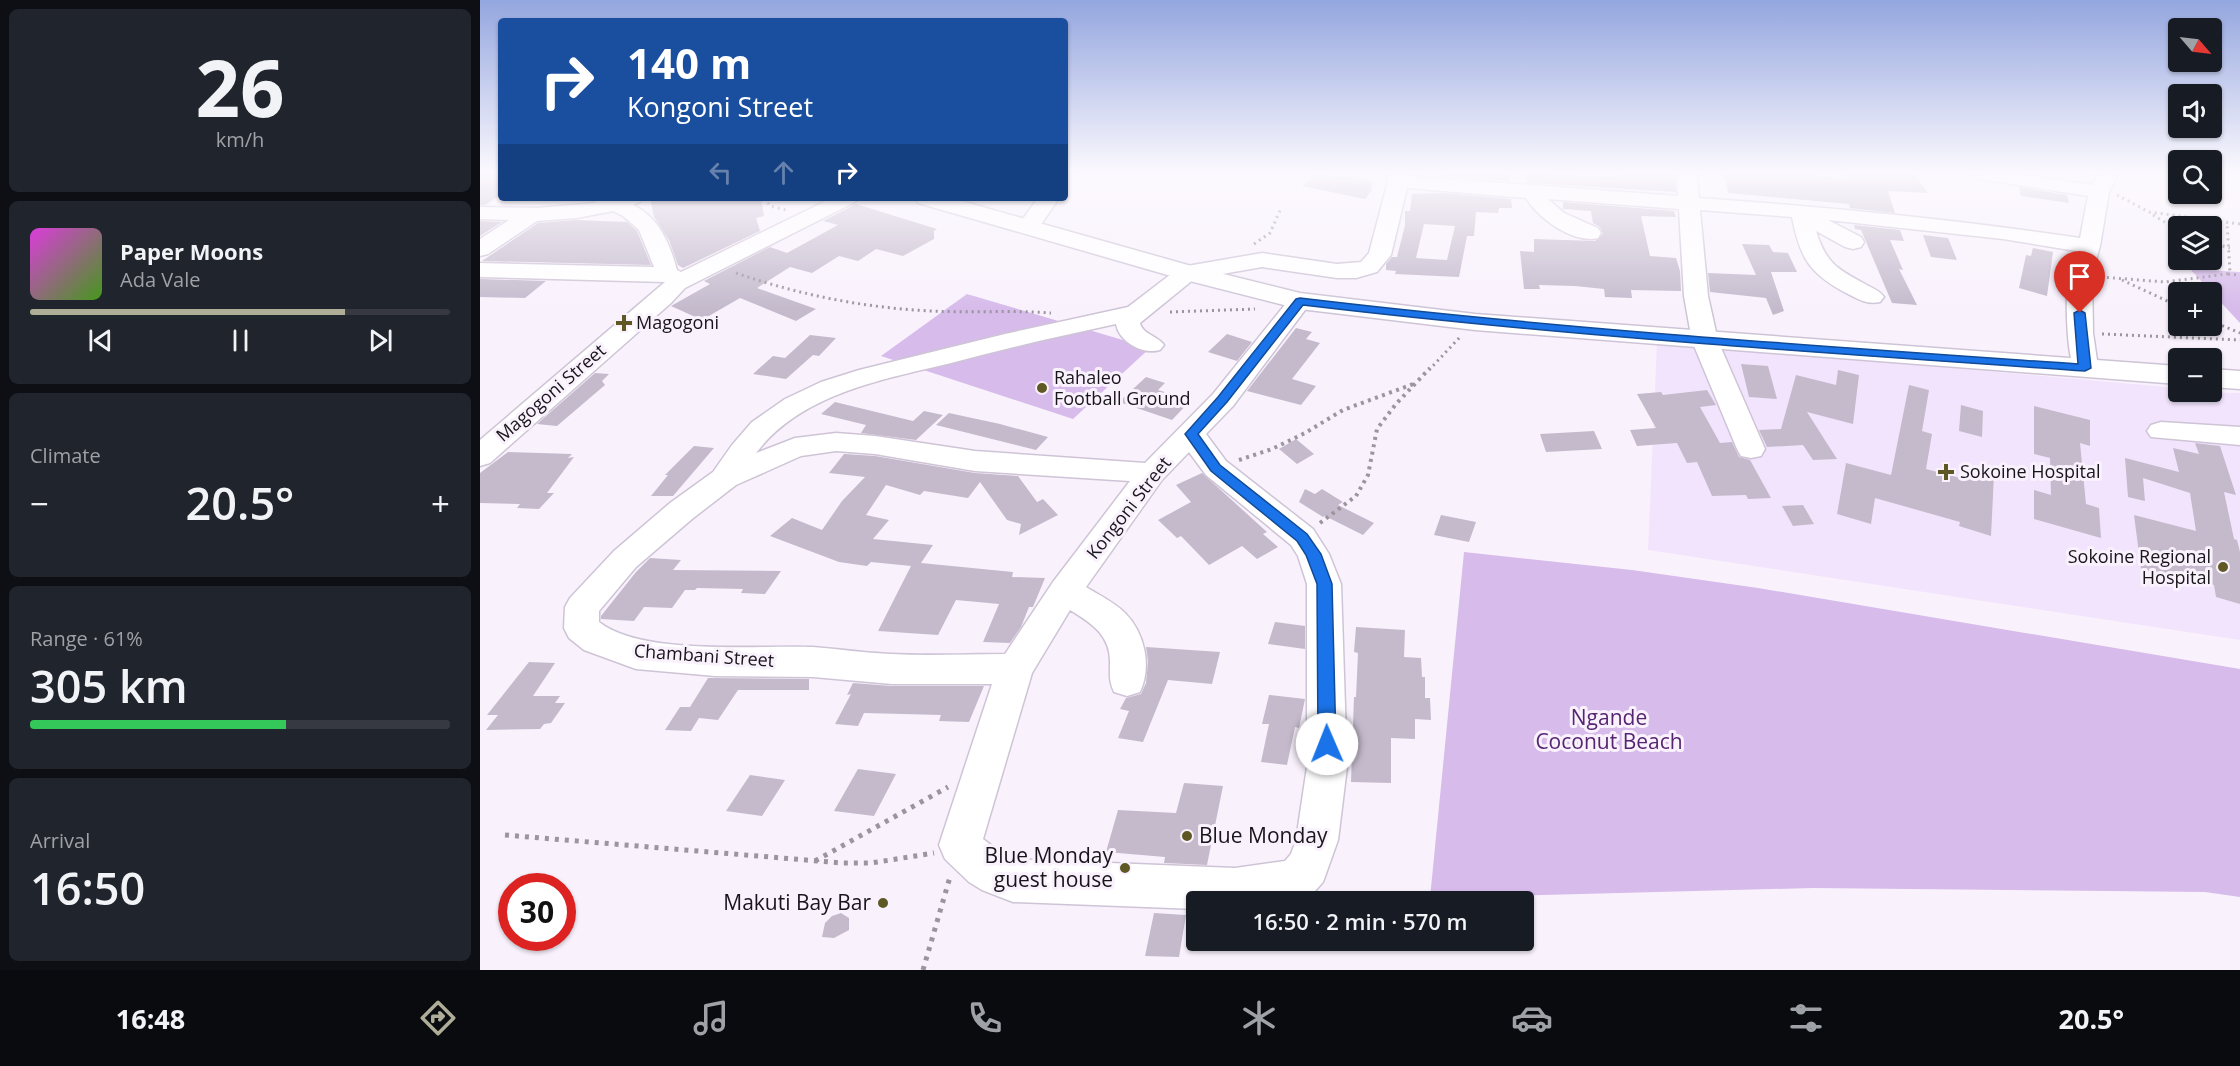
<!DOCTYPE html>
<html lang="en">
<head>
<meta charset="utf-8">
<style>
  body { margin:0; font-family:"Open Sans",sans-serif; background:#20242c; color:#f1f3f6; height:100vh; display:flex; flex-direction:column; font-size:22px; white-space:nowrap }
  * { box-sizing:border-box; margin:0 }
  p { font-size:20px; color:#9ea1a6 }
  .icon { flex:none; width:33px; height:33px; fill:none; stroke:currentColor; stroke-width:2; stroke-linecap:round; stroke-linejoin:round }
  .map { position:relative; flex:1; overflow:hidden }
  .panel { display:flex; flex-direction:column; gap:9px; padding:9px; background:#0d0f14; width:480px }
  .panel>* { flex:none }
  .banner { position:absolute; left:18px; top:18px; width:570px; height:183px; border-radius:6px; box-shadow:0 2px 4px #0004; background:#1a4fa0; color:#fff; overflow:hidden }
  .needle { width:39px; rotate:118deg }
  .buttons { position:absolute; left:1688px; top:18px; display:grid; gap:12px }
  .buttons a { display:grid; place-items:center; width:54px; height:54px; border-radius:6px; background:#171b24; box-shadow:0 2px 4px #0004; font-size:30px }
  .speed { position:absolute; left:18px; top:873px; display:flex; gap:12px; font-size:30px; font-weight:700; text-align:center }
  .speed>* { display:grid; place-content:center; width:78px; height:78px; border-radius:50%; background:#171b24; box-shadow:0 2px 4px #0004; line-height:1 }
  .speed .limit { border:9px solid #d22; background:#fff; color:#111 }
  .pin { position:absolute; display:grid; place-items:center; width:51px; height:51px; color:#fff; margin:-62px -26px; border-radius:50% 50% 50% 0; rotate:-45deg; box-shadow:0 0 6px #0007 }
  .pin .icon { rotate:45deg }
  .me { position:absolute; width:66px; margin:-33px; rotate:359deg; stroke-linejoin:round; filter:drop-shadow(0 0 4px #0008) }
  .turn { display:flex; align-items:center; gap:21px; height:126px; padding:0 30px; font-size:27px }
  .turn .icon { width:78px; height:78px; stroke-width:2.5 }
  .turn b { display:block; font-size:42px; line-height:51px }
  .lanes { display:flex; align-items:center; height:57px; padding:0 30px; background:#0003; justify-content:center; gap:30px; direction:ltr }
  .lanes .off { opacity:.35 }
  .big { font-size:45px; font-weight:600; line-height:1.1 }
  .panel .widget { flex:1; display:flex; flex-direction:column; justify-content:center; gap:9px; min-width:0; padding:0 21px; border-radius:9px; background:#20242c }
  .panel .dial { align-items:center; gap:0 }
  .dial b { font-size:78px; line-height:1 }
  .song { display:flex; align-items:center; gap:18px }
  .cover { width:72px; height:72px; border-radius:9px; background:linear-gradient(135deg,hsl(300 70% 55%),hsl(100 70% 35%)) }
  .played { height:6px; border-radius:3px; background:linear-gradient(90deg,#afad98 75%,#363941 75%) }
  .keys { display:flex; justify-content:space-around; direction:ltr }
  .heat { display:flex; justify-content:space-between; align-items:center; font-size:33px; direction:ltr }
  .charge { height:9px; border-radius:4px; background:linear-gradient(90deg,#34c759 61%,#363941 0) }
  .trip { position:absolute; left:706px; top:891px; width:348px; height:60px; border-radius:6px; background:#171b24; box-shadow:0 2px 4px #0004; font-weight:600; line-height:60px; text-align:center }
  .tabs { display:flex; height:96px; justify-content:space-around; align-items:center; background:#090b0e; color:#9ea1a6 }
  .tabs .icon { width:42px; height:42px }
  .tabs .on { color:#afad98 }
  .tabs b { font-size:27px; color:#f1f3f6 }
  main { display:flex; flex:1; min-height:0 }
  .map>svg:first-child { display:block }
  .built { fill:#f2e4fd }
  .green { fill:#d7bbeb }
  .building { fill:#c4bacc; fill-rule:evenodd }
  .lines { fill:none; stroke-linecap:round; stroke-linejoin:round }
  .minor-casing { stroke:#cec4d6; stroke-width:3 }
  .highway-casing { stroke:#cec4d6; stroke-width:3 }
  .path-far2 { stroke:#9b959e; stroke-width:3; stroke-dasharray:2 4; stroke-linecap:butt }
  .path-far1 { stroke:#9b959e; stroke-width:4; stroke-dasharray:3 4.5; stroke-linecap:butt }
  .path { stroke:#9b959e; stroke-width:5; stroke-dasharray:4 6; stroke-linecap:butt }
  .minor { fill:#fff; fill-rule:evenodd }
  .highway { fill:#fff; fill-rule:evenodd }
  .route { fill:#1a73e8; stroke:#114b97; stroke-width:1.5 }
  .poi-dot { fill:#5f5824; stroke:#f9f2fd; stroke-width:2 }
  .labels { text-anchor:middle; stroke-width:6; stroke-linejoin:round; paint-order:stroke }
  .poi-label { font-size:18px; fill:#18151b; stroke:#f9f2fd; text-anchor:start }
  .street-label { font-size:18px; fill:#18151b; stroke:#f9f2fd }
  .near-park-label { font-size:21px; fill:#562572; stroke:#f9f2fd }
  .near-poi-label { font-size:21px; fill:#18151b; stroke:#f9f2fd; text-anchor:end }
</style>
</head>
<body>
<main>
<section class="panel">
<div class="widget dial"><b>26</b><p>km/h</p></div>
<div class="widget">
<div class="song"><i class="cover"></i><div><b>Paper Moons</b><p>Ada Vale</p></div></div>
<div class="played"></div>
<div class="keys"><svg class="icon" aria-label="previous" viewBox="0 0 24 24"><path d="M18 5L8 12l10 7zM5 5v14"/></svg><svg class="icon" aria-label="pause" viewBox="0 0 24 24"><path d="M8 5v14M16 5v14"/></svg><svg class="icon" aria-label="next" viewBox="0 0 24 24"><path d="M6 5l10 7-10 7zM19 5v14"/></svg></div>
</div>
<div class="widget"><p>Climate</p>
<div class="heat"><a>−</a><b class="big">20.5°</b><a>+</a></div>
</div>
<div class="widget"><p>Range · 61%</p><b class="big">305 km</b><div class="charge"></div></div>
<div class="widget"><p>Arrival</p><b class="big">16:50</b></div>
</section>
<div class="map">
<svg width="1760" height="970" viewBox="0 0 1760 970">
  <rect width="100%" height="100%" fill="#f9f2fd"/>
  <path class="built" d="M1177,342L1698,388V392L1760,393V640L1168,550Z"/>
  <path class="green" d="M1710,269L1760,272V323Z
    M487,294L670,348L593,419L401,356Z
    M984,552L1152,570L1278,588L1760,669V897L1725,892L1333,888L950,898Z"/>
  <path class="building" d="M0,174H21V195L5,205H0Z
    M836,174L867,178L869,176L892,181V190L885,199L822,186Z
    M965,174H1028L1029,181L965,176Z
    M1047,174L1140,177L1141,174H1195L1196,192L1047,183Z
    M1244,174H1334L1335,176L1367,179L1365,174H1435L1448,193L1408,191L1415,213L1370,208L1369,204L1248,193Z
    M1539,187L1587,195L1589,203L1541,196Z
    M964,193L1031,199L1032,208H1019L1018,213L996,212L994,236H987L979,277L915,274L916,271L906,270V264L912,257H917L925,225V211H930L932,194ZM944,224L975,226L967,260L936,258Z
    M170,198H281L284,216L276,218L280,231L203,268L198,265L189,240L174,217Z
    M1083,202L1194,211L1196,217L1161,216L1170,256L1196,258L1200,271L1201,291L1151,290L1152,298L1125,297L1124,289L1095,286L1059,285L1060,289H1044L1040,251L1054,252V239L1115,241L1123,234L1120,227L1113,223L1111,211L1083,209Z
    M376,204L457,229L454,231V239L423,256L396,249L378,261L359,256L332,273L310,267L277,288L336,309L316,321L260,298L222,320L191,306L230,284L224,281L290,247L307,253L358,225L343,221Z
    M96,220L147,222L157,231L171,265L2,261L58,223Z
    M0,221L22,222L0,236Z
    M1374,225L1420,230L1424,241L1410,240L1423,270L1419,269L1437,305L1412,303L1381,230L1375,229Z
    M1443,235L1468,238L1477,260L1451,257Z
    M1262,244L1289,245L1293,252L1308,253L1317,272H1291L1304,311L1293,315L1286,298L1230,292L1228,273L1276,275Z
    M1553,248L1573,252L1567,296L1539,288L1546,255L1551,256Z
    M0,279L66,281L45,298L0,297Z
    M816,328L832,332L826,339L840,343L812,379L836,386L821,405L767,391Z
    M747,334L772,342L757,361L728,352Z
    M330,335L356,338L339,356L333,355L306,379L273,374L293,356L305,358Z
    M1261,364L1288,366L1297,399L1269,397Z
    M1358,370L1379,375L1373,424L1327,412L1357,459L1333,460L1323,445L1287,447L1279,430L1301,429L1316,375L1356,385Z
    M115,373L129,374L122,381L125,385L77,426L57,424Z
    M666,377L685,383L678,390L711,400L692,420L639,402Z
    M1429,385L1449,390L1442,431L1452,434L1446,469L1484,479L1485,468L1514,475L1511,536L1479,526L1480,522L1395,498L1391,524L1357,514L1366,463L1411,475Z
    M1227,390L1236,405L1220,407L1240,443L1252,442L1259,457L1270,460L1291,498L1268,499L1266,495L1232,496L1217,462L1207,463L1197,443L1157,446L1150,430L1176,428L1157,394L1181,392L1183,395Z
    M355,402L433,421L444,411L463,415L436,440L381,433L386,425L341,414Z
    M1481,405L1503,411L1502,437L1479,431Z
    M1554,406L1610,420V446L1600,443L1606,504L1619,508L1621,538L1554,519V490L1571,495L1570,458L1554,454Z
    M469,413L520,424L568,437L556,450L456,425Z
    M1114,431L1122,449L1066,452L1060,434Z
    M816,439L834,454L817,464L799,449Z
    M1715,443L1740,446L1756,495L1744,492L1754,539L1757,540L1760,552V604L1736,597L1734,585L1690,572L1691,577L1661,569L1654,515L1716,531L1710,493L1663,478L1665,501L1648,497L1645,458L1699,472L1693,448L1719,454Z
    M214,446L234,448L193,496H171L188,475H185Z
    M28,452L92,454L88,458L94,457L67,493H74L59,509L37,508L40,504L0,503V473Z
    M364,454L395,456L495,473L538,476L557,502L563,499L578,515L539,535L541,524L527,520L500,482L488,498L444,491L440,495L406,485L386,515L409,520L393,539L453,545L441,563L533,572L532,577L565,578L553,607H549L541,627L530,643L503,642L519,604L476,600L458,635L398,631L431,566L391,562L387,566L359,562L290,536L312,518L342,530L362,501L385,477L349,473Z
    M722,473L787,532L783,534L798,547L777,559L762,546L729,565L701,536L697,538L678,520L711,502L696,485Z
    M825,489L835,494L842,489L863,502L858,505L894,523L883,535L845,516L843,517L819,502Z
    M1323,505L1334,524L1313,526L1302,506Z
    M961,515L996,522L989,542L954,535Z
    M170,558L201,560L193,570L301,571L285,594L261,593L263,589L217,588L215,590H205L192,608L164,607L154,621L121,619V616L156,572Z
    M795,622L825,626V649L788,644Z
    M876,627L925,630L924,657L941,658L942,677H945V698H950L951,720L935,719V739L911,738V783L871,782L874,697H876L878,653L874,652Z
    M666,647L740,652L732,684L688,680L663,742L638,738L649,711L640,709L646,698L661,694L666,683L668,661Z
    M49,662L75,663L53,696H80L75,703H85L71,723L64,724L60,729L6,730L18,715H7Z
    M228,678L329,679V690H258L238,720L219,718L211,731L185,730L200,707H210Z
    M373,683L412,686H504L489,722L459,721L461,715L384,713L378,726L355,724L371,694L367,695Z
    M789,695L825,699L819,728L815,727L807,765L781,762L789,724H782Z
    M378,769L416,774L394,816L354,811Z
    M270,775L305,780L282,816L246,811Z
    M704,783L743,786L727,865L684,863L685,857L626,852L638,810L696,813Z
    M361,913L369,918V930L354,938L342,937L345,923L352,916Z
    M674,913L706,915L699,957L665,956Z"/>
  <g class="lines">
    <g class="minor-casing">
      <path id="minor" d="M910,174H930L929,176L1198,196L1197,174H1217L1219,198C1346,207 1473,219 1600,238L1608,196L1506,180L1499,178L1496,174H1541L1612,185L1618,174H1638L1629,192L1620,246L1612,274L1613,333L1618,367L1614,373L1605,375L1596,373C1586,358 1585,292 1589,273C1590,266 1594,258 1596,251L1523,239L1348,220L1381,237L1384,242L1381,247L1373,249L1365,247L1336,231C1346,263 1357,269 1385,284C1392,288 1399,290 1404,297L1400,302C1387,305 1378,299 1366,293C1329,273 1320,258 1312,217L1220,210L1228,296L1238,341L1285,449L1281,456L1271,458L1261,456L1257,449L1212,341L1204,296L1199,209L1068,199L1084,213L1118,228L1121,233L1118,238C1093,244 1058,218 1046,198L927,188L911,255L897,272L876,278H857L782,267L714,279L660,323C662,334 678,336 684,345L680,350C663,355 639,342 636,324C580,336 526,348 471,363C402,380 322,393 276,453L315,438L356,433L395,436L495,451L665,463L733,394L812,296L820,294L828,296L832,301L828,306L753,406L726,434L746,461L833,529L849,554L861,584L867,767L858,840L843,882L835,891L813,902H717V909L533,902L502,890L489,882L465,859L459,845L512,684H412L333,677L235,676L156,669L104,650L89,638L84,628L85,607L90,598L134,551L190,503L233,472L252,445L272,422L305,399L341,382L379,370L525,334L648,307L699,268L707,266L782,253L857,264L881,262L889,253ZM356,451L395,454L495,471L650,481L573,582L525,654C487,654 449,656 411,654C385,653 359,649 333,647C277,645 162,656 119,622V611L156,567L212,519L256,485L321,456ZM709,452L726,475L811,545L818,556L827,584V767L816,840L811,854L805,861L755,868L529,859L503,839L552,673L590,610C613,624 631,636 630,664C630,676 629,681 634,692L647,696L660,692C672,667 665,633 645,613C634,602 619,595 606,587L682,480Z
        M116,198H163L160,202L153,205C179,217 190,244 197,270L201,272L352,198H378L375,202L205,288L191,303L10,463L0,466V440L185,282L0,277V263L174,267L159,230L143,216L133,211L97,218L57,221L8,254L0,256V239L29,220L0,219V207L58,208L115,203Z
        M558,198H579L556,232L548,233L540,232L537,227Z
        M1681,422L1760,427V445L1671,437L1667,431L1671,425Z"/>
    </g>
    <g class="highway-casing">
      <path id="highway" d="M435,198H471L715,267L820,293L995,314L1698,366V384L995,330L820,309L698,278L438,203Z
        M1731,369L1760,371V389L1731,387Z"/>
    </g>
    <path class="path-far2" d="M1637,195L1669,212L1760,224
      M284,198L290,206L306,210
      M1673,215L1698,230
      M1731,243L1750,248
      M774,244L790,233L801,208
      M256,273C320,295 385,308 452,311C492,313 532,310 571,313
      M1748,274L1760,275
      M1621,277L1685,282L1747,274L1750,272L1747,223
      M1642,280L1698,306
      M690,312L775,309
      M1731,321L1760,333
      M1622,334L1760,340
      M949,370L980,337"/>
    <path class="path-far1" d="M759,460L792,449L825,433L863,410L936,383
      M840,523L876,496L888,475L897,429L916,404L950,368"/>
    <path class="path" d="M25,835L362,863H391L454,853
      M335,861L468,787
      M443,970L470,877"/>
    <use href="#minor" class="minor"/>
    <use href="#highway" class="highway"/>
  </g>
  <linearGradient id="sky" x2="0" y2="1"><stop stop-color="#94a6df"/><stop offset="0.56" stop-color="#fcf9fe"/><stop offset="1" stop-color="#fcf9fe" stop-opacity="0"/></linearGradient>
  <rect width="1760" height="309" fill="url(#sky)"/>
  <path class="route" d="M820,298C1079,329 1339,346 1598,364L1594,313L1600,310L1605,313L1611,368L1605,371C1344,353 1083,336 823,305L747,402L718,434L740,465L827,534L841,554L852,584L856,744L853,750L847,752L841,750L838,744L837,584L826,555L817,541L731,471L705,434L738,397L816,299Z"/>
  <g class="poi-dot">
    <path d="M141 314h6v6h6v6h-6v6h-6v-6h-6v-6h6z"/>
    <circle cx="562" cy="388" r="6"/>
    <path d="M1463 463h6v6h6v6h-6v6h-6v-6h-6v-6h6z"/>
    <circle cx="1743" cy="567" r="6"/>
    <circle cx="707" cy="836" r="6"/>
    <circle cx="645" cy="868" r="6"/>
    <circle cx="403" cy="903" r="6"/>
  </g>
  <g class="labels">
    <g class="poi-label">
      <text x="156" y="329">Magogoni</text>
      <text x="574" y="384">Rahaleo<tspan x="574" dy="21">Football Ground</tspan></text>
      <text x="1480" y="478">Sokoine Hospital</text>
      <text x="1731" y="563" text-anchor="end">Sokoine Regional<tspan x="1731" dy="21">Hospital</tspan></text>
    </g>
    <g class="street-label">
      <text transform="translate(71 393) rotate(-41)" y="6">Magogoni Street</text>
      <text transform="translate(649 508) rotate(-52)" y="6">Kongoni Street</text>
      <text transform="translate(224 656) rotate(4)" y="6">Chambani Street</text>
    </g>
    <g class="near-park-label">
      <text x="1129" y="725">Ngande<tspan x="1129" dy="24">Coconut Beach</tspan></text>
    </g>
    <g class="near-poi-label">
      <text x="719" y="843" text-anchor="start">Blue Monday</text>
      <text x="633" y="863">Blue Monday<tspan x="633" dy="24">guest house</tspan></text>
      <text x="391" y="910">Makuti Bay Bar</text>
    </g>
  </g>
</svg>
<div class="buttons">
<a><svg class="needle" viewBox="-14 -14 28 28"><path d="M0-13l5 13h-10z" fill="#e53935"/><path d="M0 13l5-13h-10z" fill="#9ea1a6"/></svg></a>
<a><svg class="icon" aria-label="sound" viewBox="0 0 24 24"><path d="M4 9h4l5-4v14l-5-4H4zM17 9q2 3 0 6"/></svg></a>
<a><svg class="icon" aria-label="search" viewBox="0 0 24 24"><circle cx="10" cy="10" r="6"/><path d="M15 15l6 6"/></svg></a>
<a><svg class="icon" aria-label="layers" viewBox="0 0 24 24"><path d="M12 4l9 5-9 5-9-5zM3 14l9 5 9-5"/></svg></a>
<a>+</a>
<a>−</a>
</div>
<div class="speed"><div class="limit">30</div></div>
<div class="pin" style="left:1600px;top:313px;background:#d93025"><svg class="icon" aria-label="arrive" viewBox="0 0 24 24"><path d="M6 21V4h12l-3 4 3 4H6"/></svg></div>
<svg class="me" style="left:847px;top:744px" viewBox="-20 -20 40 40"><circle r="19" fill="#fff"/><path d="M0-13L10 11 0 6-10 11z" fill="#1a73e8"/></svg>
<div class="trip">16:50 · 2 min · 570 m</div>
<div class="banner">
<div class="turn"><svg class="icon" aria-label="right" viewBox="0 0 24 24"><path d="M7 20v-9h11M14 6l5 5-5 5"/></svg><div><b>140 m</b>Kongoni Street</div></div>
<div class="lanes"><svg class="icon off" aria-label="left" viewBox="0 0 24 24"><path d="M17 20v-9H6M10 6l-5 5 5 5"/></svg><svg class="icon off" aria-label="ahead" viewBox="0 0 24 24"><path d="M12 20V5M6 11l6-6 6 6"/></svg><svg class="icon" aria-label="right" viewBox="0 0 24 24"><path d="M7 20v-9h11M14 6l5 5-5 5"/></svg></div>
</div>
</div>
</main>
<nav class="tabs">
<b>16:48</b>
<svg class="icon on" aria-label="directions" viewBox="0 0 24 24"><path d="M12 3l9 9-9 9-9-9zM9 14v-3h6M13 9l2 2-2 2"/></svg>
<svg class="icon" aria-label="music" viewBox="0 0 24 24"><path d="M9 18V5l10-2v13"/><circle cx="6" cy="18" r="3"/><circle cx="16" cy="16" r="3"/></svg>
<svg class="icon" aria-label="phone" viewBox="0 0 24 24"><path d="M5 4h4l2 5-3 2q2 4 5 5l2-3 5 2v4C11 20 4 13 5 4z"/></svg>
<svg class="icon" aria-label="climate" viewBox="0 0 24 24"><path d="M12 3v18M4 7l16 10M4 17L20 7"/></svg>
<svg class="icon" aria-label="car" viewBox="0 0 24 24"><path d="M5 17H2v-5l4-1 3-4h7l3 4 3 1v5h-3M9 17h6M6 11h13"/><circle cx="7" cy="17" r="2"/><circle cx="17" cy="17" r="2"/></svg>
<svg class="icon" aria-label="filters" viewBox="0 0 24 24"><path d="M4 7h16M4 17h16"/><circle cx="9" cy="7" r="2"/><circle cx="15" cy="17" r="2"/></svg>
<b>20.5°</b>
</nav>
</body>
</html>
